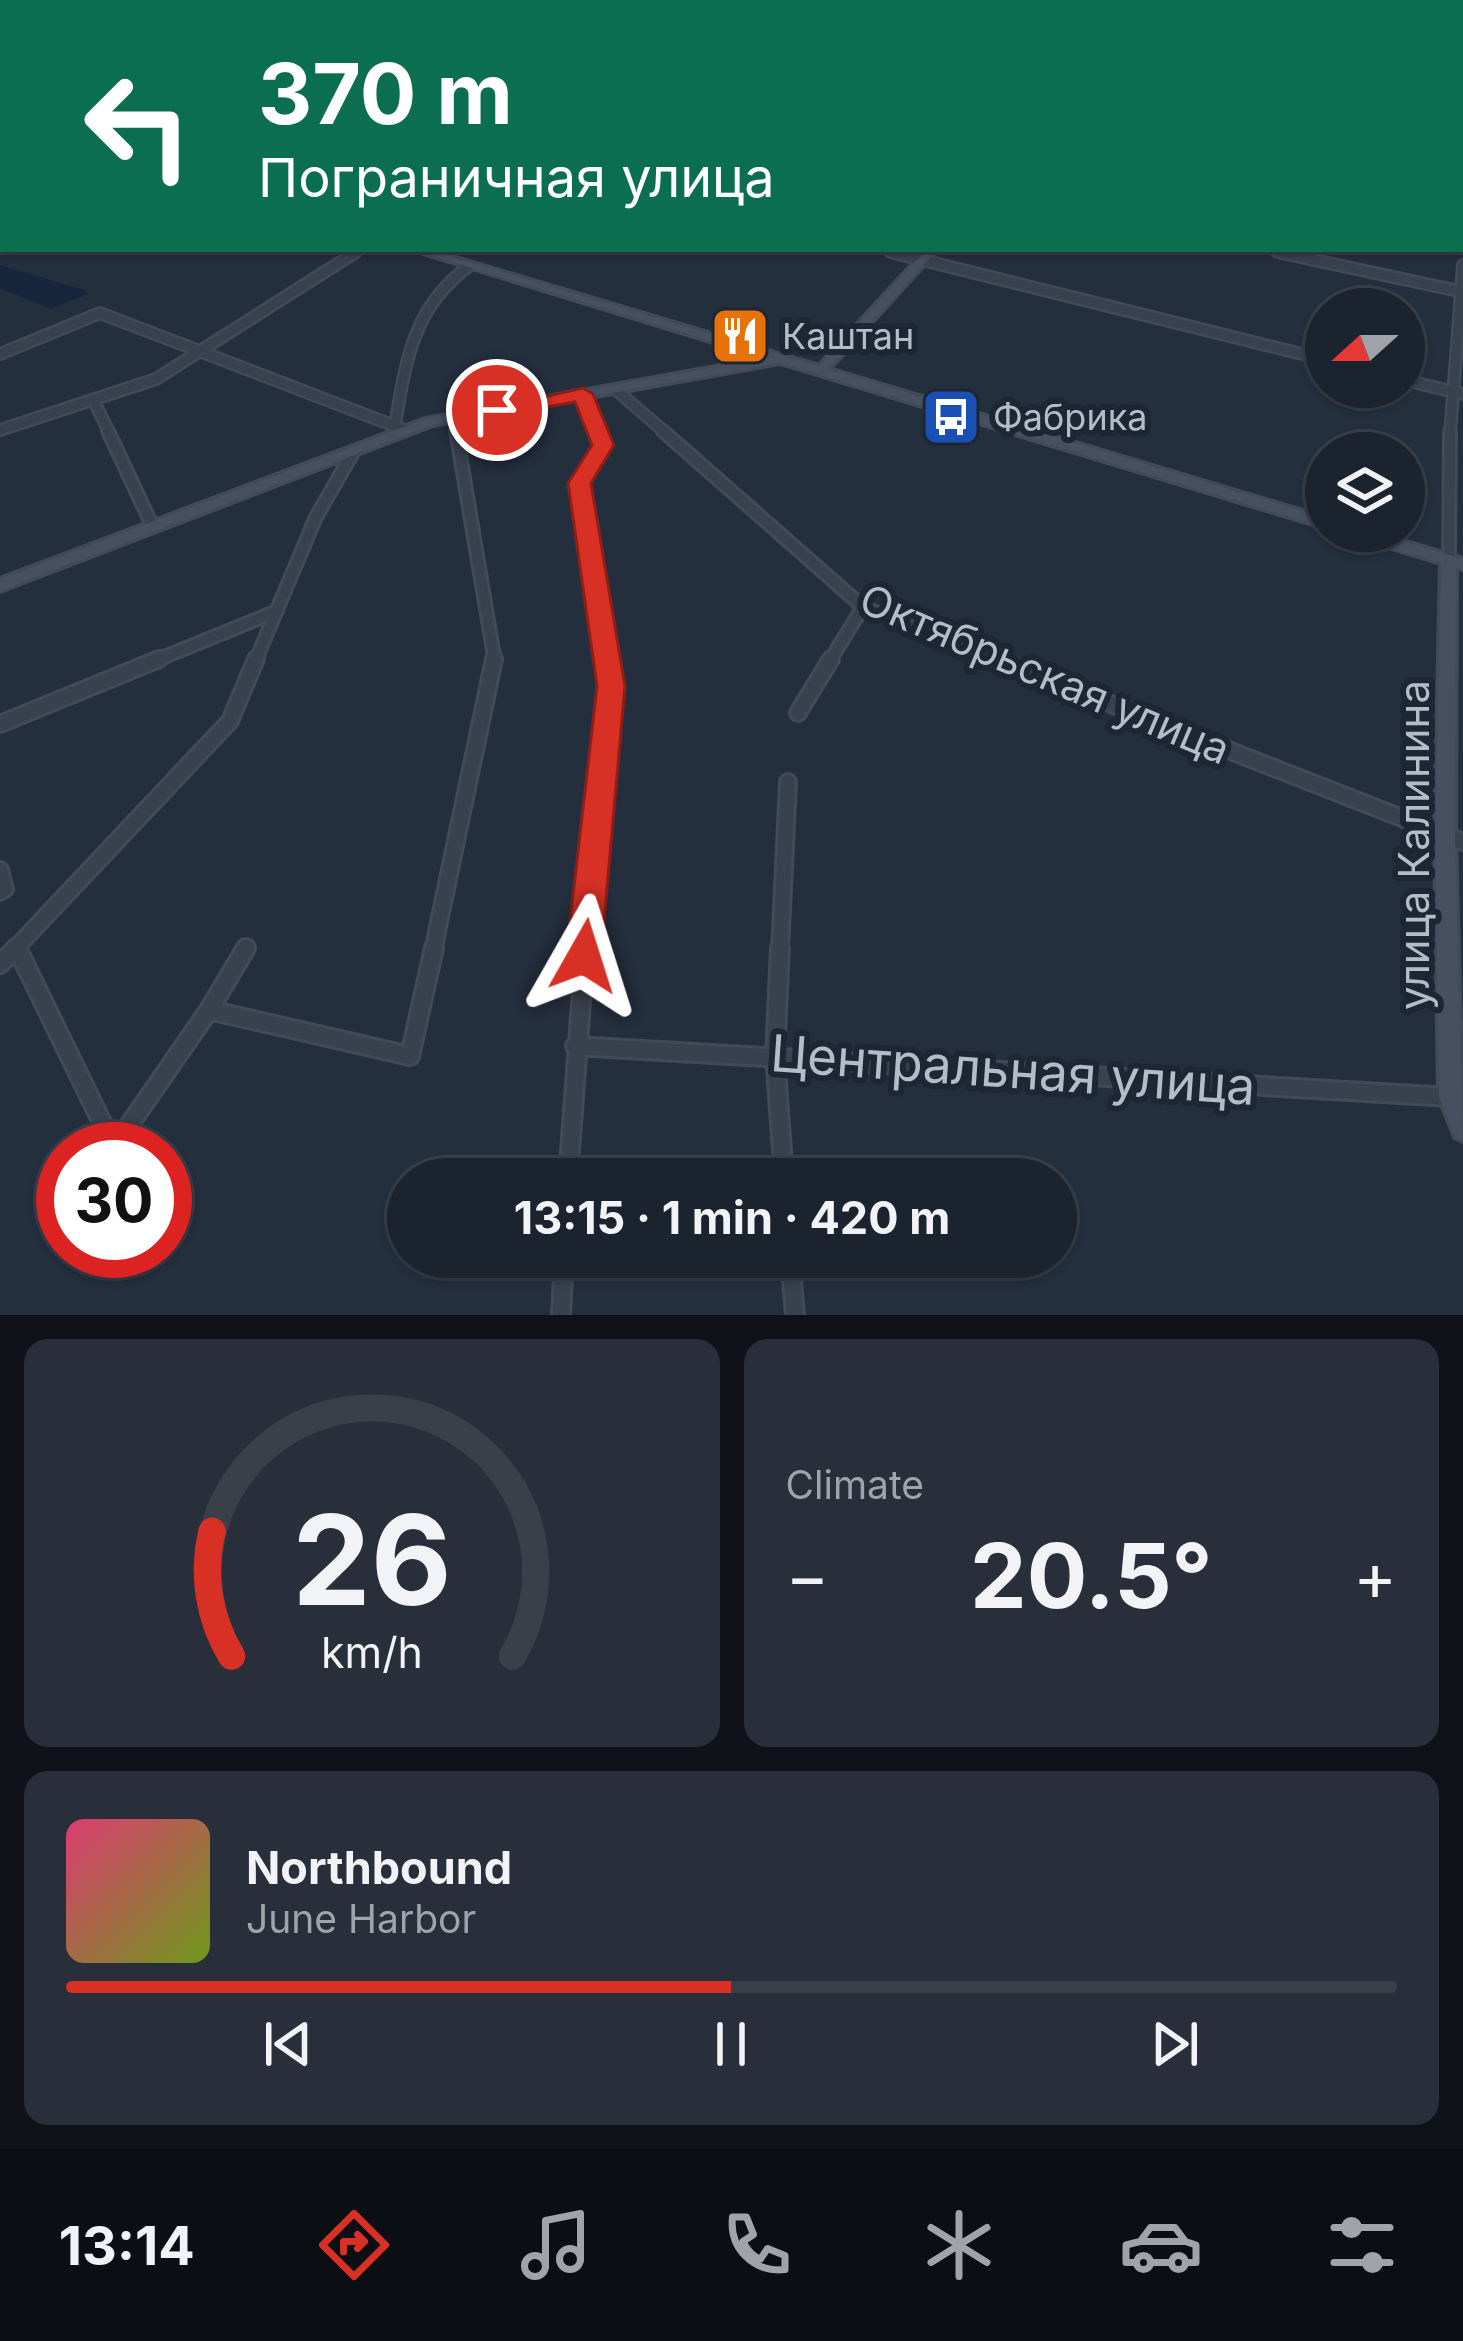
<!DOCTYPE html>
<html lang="en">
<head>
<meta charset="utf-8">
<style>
  body { margin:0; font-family:Inter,sans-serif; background:#282f3a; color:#f1f3f6; height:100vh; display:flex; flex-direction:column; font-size:45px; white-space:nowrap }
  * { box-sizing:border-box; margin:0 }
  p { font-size:39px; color:#a0a4aa }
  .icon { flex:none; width:66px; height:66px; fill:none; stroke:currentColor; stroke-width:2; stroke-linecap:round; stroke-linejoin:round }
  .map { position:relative; height:1315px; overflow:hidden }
  .panel { display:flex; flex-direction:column; gap:24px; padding:24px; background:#0f1319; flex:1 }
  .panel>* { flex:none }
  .hud { position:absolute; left:0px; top:0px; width:1464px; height:252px; box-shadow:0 3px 9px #0004,0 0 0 3px #39404a; background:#0b6e4f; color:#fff; overflow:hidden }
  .needle { width:78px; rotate:249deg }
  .controls { position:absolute; left:1305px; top:288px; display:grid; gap:24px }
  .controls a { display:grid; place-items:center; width:120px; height:120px; border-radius:50%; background:#1b232e; box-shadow:0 3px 9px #0004,0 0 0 3px #39404a; font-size:60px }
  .speed { position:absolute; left:36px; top:1122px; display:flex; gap:24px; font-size:60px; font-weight:700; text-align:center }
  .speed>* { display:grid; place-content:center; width:156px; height:156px; border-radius:50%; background:#1b232e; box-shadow:0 3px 9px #0004,0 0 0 3px #39404a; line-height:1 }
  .speed .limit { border:18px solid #d22; background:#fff; color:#111 }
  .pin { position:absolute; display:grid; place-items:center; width:102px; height:102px; color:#fff; margin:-51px; border:6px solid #fff; border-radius:50%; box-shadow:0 3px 12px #0007 }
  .me { position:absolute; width:132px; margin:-66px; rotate:6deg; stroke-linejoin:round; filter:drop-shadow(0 0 9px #0008) }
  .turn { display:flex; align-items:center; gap:42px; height:252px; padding:0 60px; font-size:54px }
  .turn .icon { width:156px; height:156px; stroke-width:2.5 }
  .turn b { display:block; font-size:84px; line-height:102px }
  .big { font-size:90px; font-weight:700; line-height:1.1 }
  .panel .card { flex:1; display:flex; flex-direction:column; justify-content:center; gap:18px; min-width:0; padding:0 42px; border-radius:24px; background:#282f3a }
  .panel .dial { align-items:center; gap:0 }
  .dial svg { height:312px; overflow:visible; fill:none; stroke:#39404a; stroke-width:7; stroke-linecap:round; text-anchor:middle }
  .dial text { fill:#f1f3f6; stroke:none }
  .song { display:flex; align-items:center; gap:36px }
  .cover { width:144px; height:144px; border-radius:18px; background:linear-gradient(135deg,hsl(340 70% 55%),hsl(80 70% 35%)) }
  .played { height:12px; border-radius:6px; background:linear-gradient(90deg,#d93025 50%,#39404a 50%) }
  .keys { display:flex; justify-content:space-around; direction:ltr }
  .heat { display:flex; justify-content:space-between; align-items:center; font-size:66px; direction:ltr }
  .panel .tiles { flex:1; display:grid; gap:24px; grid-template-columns:1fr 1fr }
  .card:last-child { grid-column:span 2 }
  .trip { position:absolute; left:387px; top:1158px; width:690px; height:120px; border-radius:60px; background:#1b232e; box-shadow:0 3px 9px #0004,0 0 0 3px #39404a; font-weight:700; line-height:120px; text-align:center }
  .menu { display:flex; height:192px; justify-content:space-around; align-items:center; background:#0b0e12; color:#a0a4aa }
  .menu .icon { width:84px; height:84px }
  .menu .active { color:#d93025 }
  .menu b { font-size:54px; color:#f1f3f6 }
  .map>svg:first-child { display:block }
  .green { fill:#263c3f }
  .water { fill:#17263c }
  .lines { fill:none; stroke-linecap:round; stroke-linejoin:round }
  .street-far5-casing { stroke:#414a57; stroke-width:8 }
  .street-far4-casing { stroke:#414a57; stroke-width:9 }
  .street-far3-casing { stroke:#414a57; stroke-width:14 }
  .street-far2-casing { stroke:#414a57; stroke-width:16 }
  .street-far1-casing { stroke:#414a57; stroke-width:20 }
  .street-casing { stroke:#414a57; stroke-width:22 }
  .secondary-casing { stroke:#414a57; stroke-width:6 }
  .street-far5 { stroke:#38414e; stroke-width:4.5 }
  .street-far4 { stroke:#38414e; stroke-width:6 }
  .street-far3 { stroke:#38414e; stroke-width:9 }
  .street-far2 { stroke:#38414e; stroke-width:10 }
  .street-far1 { stroke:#38414e; stroke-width:14 }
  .street { stroke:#38414e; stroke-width:16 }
  .secondary { fill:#465061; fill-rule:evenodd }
  .route { fill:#d93025; stroke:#8d1f18; stroke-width:3 }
  .labels { text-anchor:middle; stroke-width:12; stroke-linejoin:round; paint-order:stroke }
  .far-poi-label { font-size:36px; fill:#b4bcc9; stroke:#1d2633; text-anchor:start }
  .street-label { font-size:42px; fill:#b4bcc9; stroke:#1d2633 }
  .near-street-label { font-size:51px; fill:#b4bcc9; stroke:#1d2633 }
</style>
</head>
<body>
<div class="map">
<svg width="1463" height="1315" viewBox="0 0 1463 1315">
  <rect width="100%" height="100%" fill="#242f3e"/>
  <path class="green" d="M208,0H803L202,3Z"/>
  <path class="water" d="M0,265L84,290L88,294L51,309L0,288Z"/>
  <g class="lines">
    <g class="street-far5-casing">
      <path id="street-far5" d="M999,0L1018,3
        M1289,0L1310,3
        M140,3L147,0"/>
    </g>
    <g class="street-far4-casing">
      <path id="street-far4" d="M0,161L3,157
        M879,249L902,255
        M1264,249L1291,255
        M351,255L360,249"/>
    </g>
    <g class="street-far3-casing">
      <path id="street-far3" d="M890,252L1326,360
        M1277,252L1463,292
        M0,354L100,313L405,430
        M1404,380L1463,394
        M615,389L667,434
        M583,394L599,434
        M94,401L110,434
        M454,417L457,434
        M395,425C406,360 413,307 469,266
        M0,430L156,379L356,252
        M1450,434L1463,265"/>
    </g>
    <g class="street-far2-casing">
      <path id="street-far2" d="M108,431L152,525
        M456,431L495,662
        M598,431L603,444L580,483L607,662
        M663,431L863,607L1003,662
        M1449,560L1450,431
        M152,662L277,611
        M255,662L316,517L354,451
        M829,662L863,607"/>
    </g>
    <g class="street-far1-casing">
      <path id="street-far1" d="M996,659L1463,842
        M798,713L831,659
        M0,724L159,659
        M0,870L5,889L0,892
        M13,951L230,721L256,659
        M433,951L494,659
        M585,951L611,686L607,659
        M780,951L788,782"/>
    </g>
    <g class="street-casing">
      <path id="street" d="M17,948L114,1147L209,1010L410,1056L434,948
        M780,948L775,1055L784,1179
        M0,964L16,948
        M209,1010L246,948
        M575,1046L1451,1097
        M568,1179L585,948
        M790,1257L795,1315
        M561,1315L564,1257"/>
    </g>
    <g class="secondary-casing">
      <path id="secondary" d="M1143,0H1149L1147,3H1141Z
        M410,249H426L819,366L927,249H938L829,369L1326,518V528L780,363L433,425L0,591V579L425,419L765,358Z
        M1346,531H1370L1463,559V569L1456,567L1455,836L1463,1141L1455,1137L1439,1097L1435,836L1441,563L1348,535Z"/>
    </g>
    <use href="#street-far5" class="street-far5"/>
    <use href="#street-far4" class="street-far4"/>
    <use href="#street-far3" class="street-far3"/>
    <use href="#street-far2" class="street-far2"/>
    <use href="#street-far1" class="street-far1"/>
    <use href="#street" class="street"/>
    <use href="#secondary" class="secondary"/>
  </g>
  <path class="route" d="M583,388L593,394L614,445L591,483L625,686L601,956L596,968L584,973L571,968L566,956L597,686L568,483L592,445L575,402L497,416L486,410Z"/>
  <defs>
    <g id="restaurant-square" transform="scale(3)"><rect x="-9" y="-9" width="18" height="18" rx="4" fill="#e8710a" stroke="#1d2633"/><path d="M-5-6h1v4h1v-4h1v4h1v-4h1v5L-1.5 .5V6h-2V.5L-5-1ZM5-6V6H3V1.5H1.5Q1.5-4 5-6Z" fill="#fff"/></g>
    <g id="bus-square" transform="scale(3)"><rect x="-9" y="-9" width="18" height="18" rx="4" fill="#1a4fb4" stroke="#1d2633"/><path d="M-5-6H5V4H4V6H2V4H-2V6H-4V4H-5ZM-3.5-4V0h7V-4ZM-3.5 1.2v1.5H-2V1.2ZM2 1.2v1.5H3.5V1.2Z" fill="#fff"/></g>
  </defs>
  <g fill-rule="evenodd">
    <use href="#restaurant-square" x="740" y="336"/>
    <use href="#bus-square" x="951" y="417"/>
  </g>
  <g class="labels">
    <g class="far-poi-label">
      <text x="782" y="349">Каштан</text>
      <text x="993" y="430">Фабрика</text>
    </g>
    <g class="street-label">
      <text transform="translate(1045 674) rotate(23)" y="15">Октябрьская улица</text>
      <text transform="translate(1414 845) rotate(-90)" y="15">улица Калинина</text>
    </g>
    <g class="near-street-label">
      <text transform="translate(1013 1070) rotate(4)" y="18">Центральная улица</text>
    </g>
  </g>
</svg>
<div class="controls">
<a><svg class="needle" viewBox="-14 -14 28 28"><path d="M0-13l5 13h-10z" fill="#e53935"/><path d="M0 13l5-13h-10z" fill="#a0a4aa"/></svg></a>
<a><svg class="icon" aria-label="layers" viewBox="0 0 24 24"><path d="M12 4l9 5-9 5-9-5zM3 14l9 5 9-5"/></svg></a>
</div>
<div class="speed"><div class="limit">30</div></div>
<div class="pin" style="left:497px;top:410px;background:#d93025"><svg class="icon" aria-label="arrive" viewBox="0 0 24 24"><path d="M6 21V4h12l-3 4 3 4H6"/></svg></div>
<svg class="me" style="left:584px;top:956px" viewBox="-20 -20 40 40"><path d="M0-17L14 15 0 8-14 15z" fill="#d93025" stroke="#fff" stroke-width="4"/></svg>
<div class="trip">13:15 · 1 min · 420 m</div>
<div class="hud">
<div class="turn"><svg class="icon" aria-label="left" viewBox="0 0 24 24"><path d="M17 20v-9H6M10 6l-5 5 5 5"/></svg><div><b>370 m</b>Пограничная улица</div></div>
</div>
</div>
<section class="panel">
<div class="tiles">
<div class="card dial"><svg viewBox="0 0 100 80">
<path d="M14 69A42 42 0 1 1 86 69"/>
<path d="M14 69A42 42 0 0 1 9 37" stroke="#d93025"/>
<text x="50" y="56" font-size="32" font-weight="700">26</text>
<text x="50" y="72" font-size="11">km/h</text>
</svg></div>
<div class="card"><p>Climate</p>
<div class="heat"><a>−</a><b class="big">20.5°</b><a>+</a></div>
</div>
<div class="card">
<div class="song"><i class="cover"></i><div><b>Northbound</b><p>June Harbor</p></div></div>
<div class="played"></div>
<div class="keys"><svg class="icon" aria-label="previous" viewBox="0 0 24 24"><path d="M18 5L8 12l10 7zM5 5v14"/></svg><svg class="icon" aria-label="pause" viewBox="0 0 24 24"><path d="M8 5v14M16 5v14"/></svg><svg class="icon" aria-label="next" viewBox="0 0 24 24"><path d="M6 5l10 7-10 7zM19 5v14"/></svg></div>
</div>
</div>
</section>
<nav class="menu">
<b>13:14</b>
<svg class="icon active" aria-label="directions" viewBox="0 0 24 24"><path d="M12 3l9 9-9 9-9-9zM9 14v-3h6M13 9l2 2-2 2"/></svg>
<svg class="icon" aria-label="music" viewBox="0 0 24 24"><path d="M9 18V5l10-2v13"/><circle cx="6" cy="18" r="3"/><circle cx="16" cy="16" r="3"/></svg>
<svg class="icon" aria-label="phone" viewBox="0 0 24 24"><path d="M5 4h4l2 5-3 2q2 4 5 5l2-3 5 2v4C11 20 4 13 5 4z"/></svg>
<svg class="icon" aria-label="climate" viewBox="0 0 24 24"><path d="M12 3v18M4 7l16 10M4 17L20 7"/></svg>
<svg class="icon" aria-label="car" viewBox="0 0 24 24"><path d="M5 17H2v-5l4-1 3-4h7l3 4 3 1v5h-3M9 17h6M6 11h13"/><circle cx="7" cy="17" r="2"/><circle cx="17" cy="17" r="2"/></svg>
<svg class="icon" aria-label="filters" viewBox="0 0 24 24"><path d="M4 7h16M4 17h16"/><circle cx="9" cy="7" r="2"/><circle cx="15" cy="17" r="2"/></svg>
</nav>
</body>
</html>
